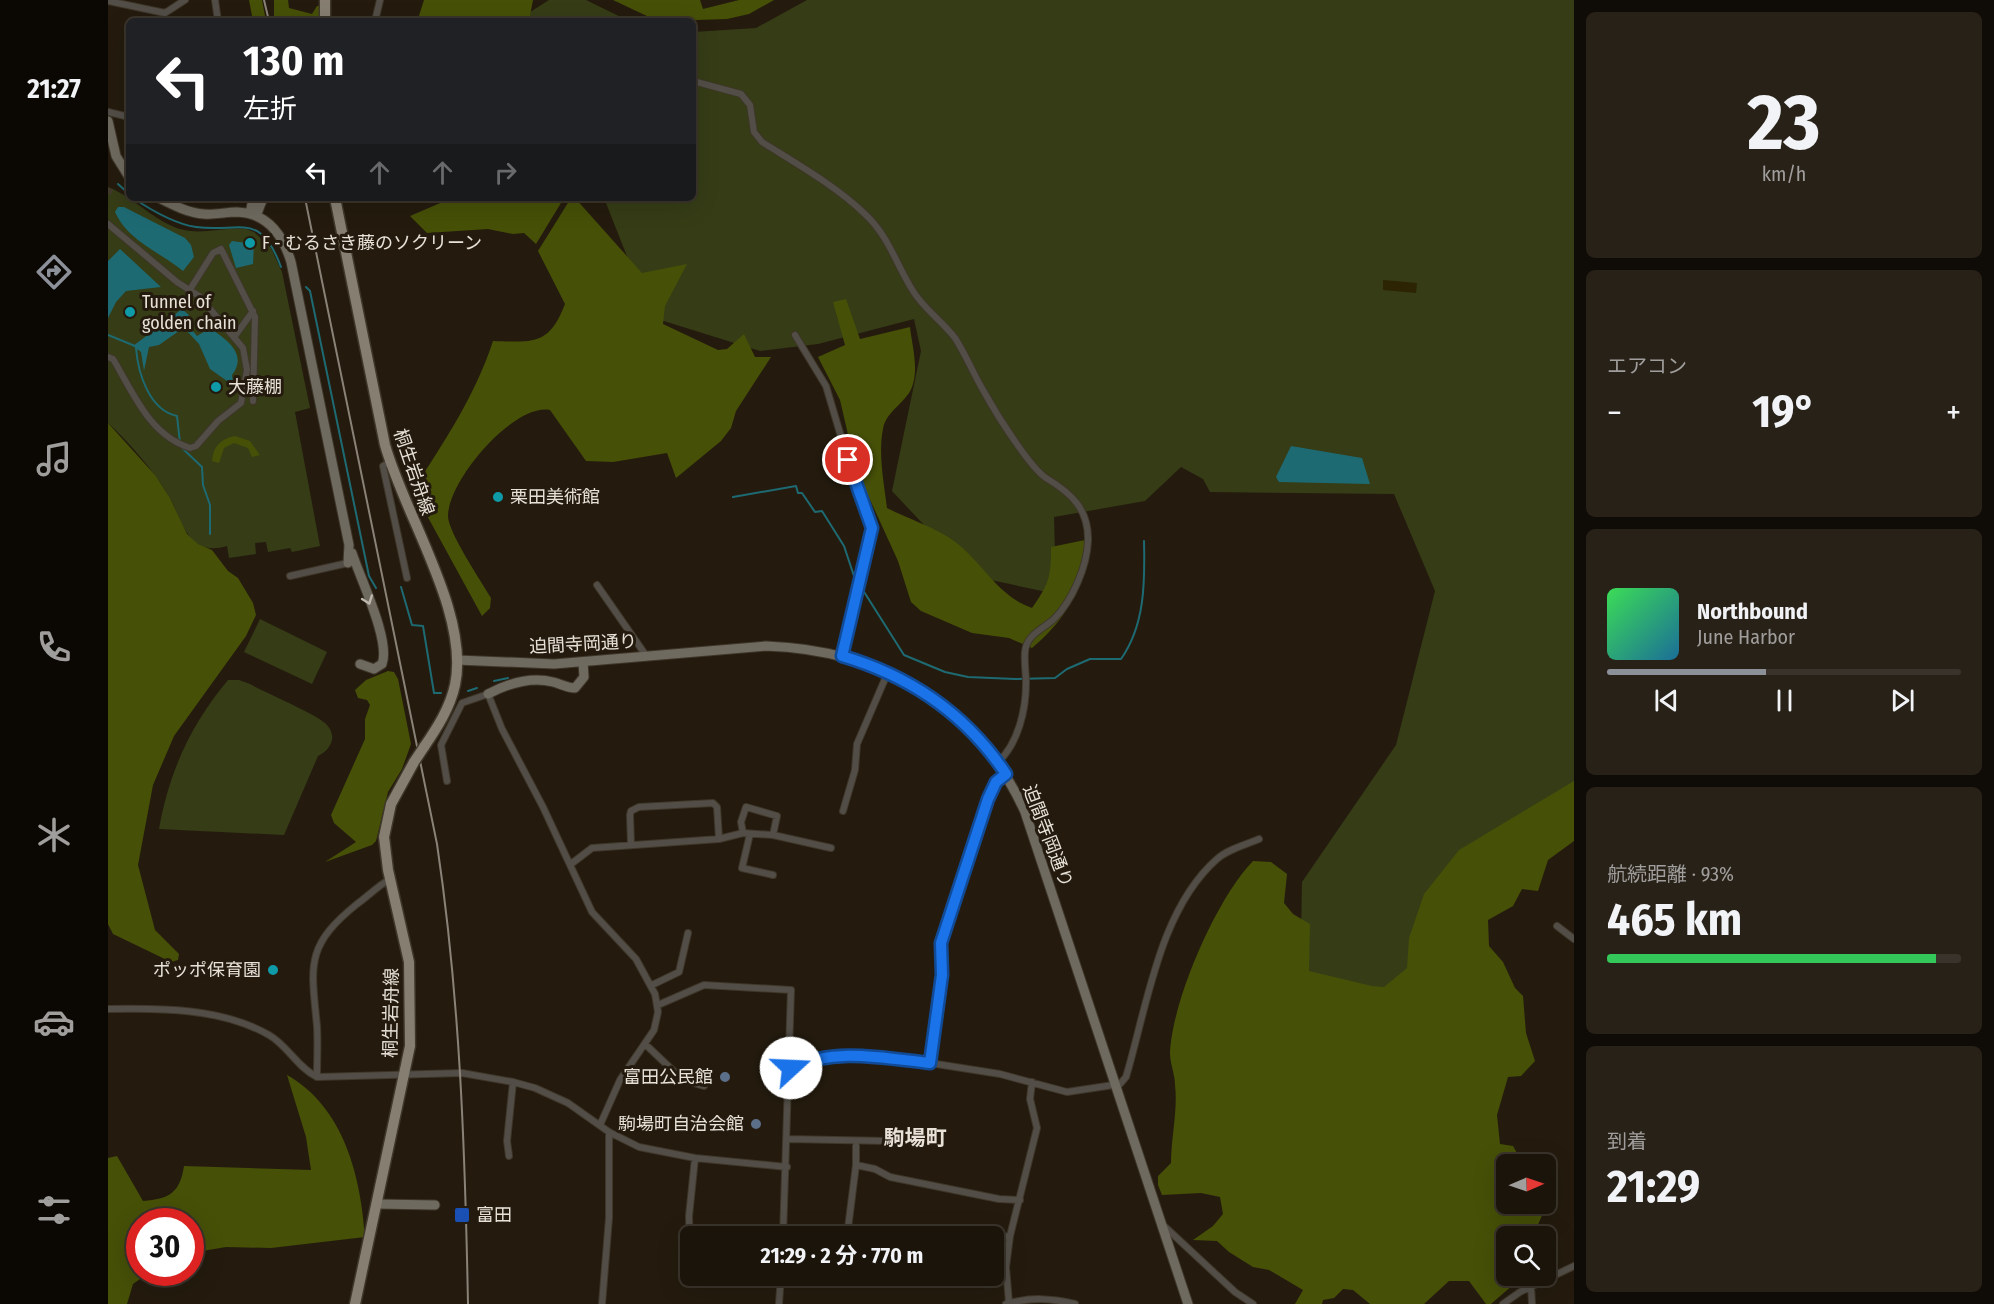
<!DOCTYPE html>
<html lang="ja">
<head>
<meta charset="utf-8">
<style>
  body { margin:0; font-family:"Fira Sans Condensed","Noto Sans JP",sans-serif; background:#282118; color:#f1f3f6; height:100vh; display:flex; flex-direction:column; font-size:22px; white-space:nowrap }
  * { box-sizing:border-box; margin:0 }
  p { font-size:20px; color:#a09e9c }
  .icon { flex:none; width:33px; height:33px; fill:none; stroke:currentColor; stroke-width:2; stroke-linecap:round; stroke-linejoin:round }
  .map { position:relative; flex:1; overflow:hidden }
  .panel { display:flex; flex-direction:column; gap:12px; padding:12px; background:#0f0b06; width:420px }
  .panel>* { flex:none }
  .guide { position:absolute; left:18px; top:18px; width:570px; height:183px; border-radius:9px; box-shadow:0 6px 24px #0002,0 0 0 2px #39332b; background:#202124; color:#fff; overflow:hidden }
  .needle { width:39px; rotate:88deg }
  .fabs { position:absolute; left:1388px; top:1154px; display:grid; gap:12px }
  .fabs a { display:grid; place-items:center; width:60px; height:60px; border-radius:9px; background:#1b140a; box-shadow:0 6px 24px #0002,0 0 0 2px #39332b; font-size:30px }
  .speed { position:absolute; left:18px; top:1208px; display:flex; gap:12px; font-size:30px; font-weight:700; text-align:center }
  .speed>* { display:grid; place-content:center; width:78px; height:78px; border-radius:50%; background:#1b140a; box-shadow:0 6px 24px #0002,0 0 0 2px #39332b; line-height:1 }
  .speed .limit { border:9px solid #d22; background:#fff; color:#111 }
  .pin { position:absolute; display:grid; place-items:center; width:51px; height:51px; color:#fff; margin:-26px; border:3px solid #fff; border-radius:50%; box-shadow:0 2px 6px #0007 }
  .me { position:absolute; width:66px; margin:-33px; rotate:70deg; stroke-linejoin:round; filter:drop-shadow(0 0 4px #0008) }
  .turn { display:flex; align-items:center; gap:21px; height:126px; padding:0 18px; font-size:27px }
  .turn .icon { width:78px; height:78px; stroke-width:2.5 }
  .turn b { display:block; font-size:42px; line-height:51px }
  .lanes { display:flex; align-items:center; height:57px; padding:0 18px; background:#0003; justify-content:center; gap:30px; direction:ltr }
  .lanes .off { opacity:.35 }
  .big { font-size:45px; font-weight:700; line-height:1.1 }
  .panel .widget { flex:1; display:flex; flex-direction:column; justify-content:center; gap:9px; min-width:0; padding:0 21px; border-radius:9px; background:#282118 }
  .panel .dial { align-items:center; gap:0 }
  .dial b { font-size:78px; line-height:1 }
  .song { display:flex; align-items:center; gap:18px }
  .cover { width:72px; height:72px; border-radius:9px; background:linear-gradient(135deg,hsl(130 70% 55%),hsl(200 70% 35%)) }
  .played { height:6px; border-radius:3px; background:linear-gradient(90deg,#8c9099 45%,#39332b 45%) }
  .keys { display:flex; justify-content:space-around; direction:ltr }
  .heat { display:flex; justify-content:space-between; align-items:center; font-size:33px; direction:ltr }
  .charge { height:9px; border-radius:4px; background:linear-gradient(90deg,#34c759 93%,#39332b 0) }
  .trip { position:absolute; left:572px; top:1226px; width:324px; height:60px; border-radius:9px; background:#1b140a; box-shadow:0 6px 24px #0002,0 0 0 2px #39332b; font-weight:700; line-height:60px; text-align:center }
  main { display:flex; flex:1; min-height:0 }
  .tab-bar { display:flex; flex-direction:column; width:108px; justify-content:space-around; align-items:center; background:#0b0804; color:#a09e9c }
  .tab-bar .icon { width:42px; height:42px }
  .tab-bar .active { color:#8c9099 }
  .tab-bar b { font-size:27px; color:#f1f3f6 }
  .map>svg:first-child { display:block }
  .green { fill:#353c16 }
  .forest { fill:#465007 }
  .sand { fill:#2c2403 }
  .water { fill:#1e6a73 }
  .lines { fill:none; stroke-linecap:round; stroke-linejoin:round }
  .stream { stroke:#1e6a73; stroke-width:2 }
  .street-tunnel { stroke:#41392c; stroke-width:6; stroke-dasharray:6 3; stroke-linecap:butt }
  .street-casing { stroke:#3f372a; stroke-width:8 }
  .secondary-casing { stroke:#3f372a; stroke-width:11 }
  .primary-casing { stroke:#3f372a; stroke-width:13 }
  .street { stroke:#524e47; stroke-width:6 }
  .secondary { stroke:#6f6a5f; stroke-width:9 }
  .primary { stroke:#867f71; stroke-width:10 }
  .rail { stroke:#8a8277; stroke-width:2 }
  .primary-bridge-casing { stroke:#3f372a; stroke-width:13; stroke-linecap:butt }
  .primary-bridge { stroke:#867f71; stroke-width:10 }
  .oneway { stroke:#bdb7ae }
  .route-casing { stroke:#114b97; stroke-width:15 }
  .route { stroke:#1a73e8; stroke-width:10 }
  .culture-dot { fill:#0f9aa8; stroke:#241b0e; stroke-width:2 }
  .service-dot { fill:#5c6f8a; stroke:#241b0e; stroke-width:2 }
  .transit-dot { fill:#1a4fb4; stroke:#241b0e; stroke-width:2 }
  .labels { text-anchor:middle; stroke-width:6; stroke-linejoin:round; paint-order:stroke }
  .poi-label { font-size:18px; fill:#e7e1d8; stroke:#241b0e; text-anchor:start }
  .street-label { font-size:18px; fill:#e7e1d8; stroke:#241b0e }
  .quarter-label { font-size:21px; font-weight:bold; fill:#e7e1d8; stroke:#241b0e }
</style>
</head>
<body>
<main>
<nav class="tab-bar">
<b>21:27</b>
<svg class="icon active" aria-label="directions" viewBox="0 0 24 24"><path d="M12 3l9 9-9 9-9-9zM9 14v-3h6M13 9l2 2-2 2"/></svg>
<svg class="icon" aria-label="music" viewBox="0 0 24 24"><path d="M9 18V5l10-2v13"/><circle cx="6" cy="18" r="3"/><circle cx="16" cy="16" r="3"/></svg>
<svg class="icon" aria-label="phone" viewBox="0 0 24 24"><path d="M5 4h4l2 5-3 2q2 4 5 5l2-3 5 2v4C11 20 4 13 5 4z"/></svg>
<svg class="icon" aria-label="climate" viewBox="0 0 24 24"><path d="M12 3v18M4 7l16 10M4 17L20 7"/></svg>
<svg class="icon" aria-label="car" viewBox="0 0 24 24"><path d="M5 17H2v-5l4-1 3-4h7l3 4 3 1v5h-3M9 17h6M6 11h13"/><circle cx="7" cy="17" r="2"/><circle cx="17" cy="17" r="2"/></svg>
<svg class="icon" aria-label="filters" viewBox="0 0 24 24"><path d="M4 7h16M4 17h16"/><circle cx="9" cy="7" r="2"/><circle cx="15" cy="17" r="2"/></svg>
</nav>
<div class="map">
<svg width="1466" height="1304" viewBox="0 0 1466 1304">
  <rect width="100%" height="100%" fill="#241b0e"/>
  <path class="green" d="M441,0H478L521,21H408Z
    M699,0H1466V839L1377,891L1332,1020L1192,988L1194,882L1288,745L1327,591L1286,494L1102,492L1095,479L1073,467L1037,501L946,517L948,594L864,576L784,491L813,351L806,319L710,344L652,351L543,317L496,198H585V32L648,28Z
    M0,187C27,197 52,228 82,231C100,233 119,227 138,229L146,232L163,248L174,272L202,408L187,412L212,546L184,552L182,548L160,552L158,542L147,543L148,554L121,558L119,546C108,549 99,550 88,543C73,531 70,510 60,495C44,469 23,444 0,423Z
    M152,619L219,652L204,684L136,652Z
    M120,680H131L142,684C158,693 206,713 217,723C230,735 224,749 210,756L176,835L51,829C61,772 83,724 120,680Z"/>
  <path class="forest" d="M141,0H154L158,21H145Z
    M166,0H180L181,8L204,14L209,6H212V21H166Z
    M316,0H425L421,21H312L310,19Z
    M505,0H592L595,9L631,0H666L641,14L619,19L559,21L541,17Z
    M344,198H456L428,244L416,233L405,234L380,229L319,233L302,216Z
    M463,198H467L534,273L579,264L557,306L555,324L610,350L619,349L636,334L647,357H663L628,411L623,428L613,441L568,478L559,453L505,462L478,461L442,410C406,403 340,480 340,516C340,532 373,581 383,598L382,608L374,616L305,490C336,442 367,396 385,341C425,342 441,346 457,304L430,251Z
    M738,299L752,339L802,327C804,345 811,369 804,387C798,403 778,411 775,429C770,454 776,483 779,508C800,519 827,527 846,541C875,562 889,596 924,608C941,584 943,577 943,547L977,540C972,590 963,615 924,648L901,638L864,633L813,611L803,602L790,561L748,469L732,400L710,357L737,345L725,302Z
    M0,423L47,475L62,498L79,534L90,544L104,550L120,571L130,578L145,603L148,615L138,636L66,736L45,785L30,865L47,930L71,954L70,960L63,962L5,934L0,924Z
    M127,436L142,441L152,455L144,457L140,448L126,443L116,448L111,463L104,461C105,446 113,439 127,436Z
    M280,671L286,672L290,679L303,744L294,769L280,792L268,841L264,845L217,862L248,842L226,823L223,815L257,739V719L262,705L259,700L250,698L247,690L258,680Z
    M1466,781V841L1440,860L1430,891L1414,889L1405,906L1380,920L1381,946L1395,962L1407,988L1415,996L1418,1033L1427,1061L1413,1076L1400,1077L1389,1115L1392,1144L1405,1146L1415,1164H1398V1203H1437V1171L1446,1178L1443,1195L1425,1236H1398V1275H1410L1406,1284L1383,1304H1378L1361,1281H1341L1316,1304H1262L1245,1290L1235,1289L1226,1298L1215,1300L1214,1304H1187L1195,1290L1161,1270L1145,1267L1121,1252L1109,1241L1085,1240L1105,1226L1115,1214L1112,1197L1093,1193L1054,1195L1050,1185V1176L1063,1163C1063,1138 1070,1110 1067,1085C1067,1074 1062,1064 1062,1053C1064,1001 1108,899 1145,861L1163,862L1179,874L1176,903L1185,914L1202,924L1201,971L1264,986L1276,987L1299,968L1301,938L1316,894L1351,850Z
    M179,1075C236,1107 253,1177 257,1237L163,1248L118,1247L83,1253L82,1221H32V1272H42L25,1284L19,1304H0V1158L9,1156L35,1201C61,1199 72,1193 76,1166L203,1170L198,1137Z"/>
  <path class="sand" d="M1275,280L1309,283L1308,293L1275,290Z"/>
  <path class="water" d="M10,207H16L77,238L83,245L86,257L75,271C52,252 20,241 7,212Z
    M124,241L146,244L145,264L128,268L121,245Z
    M12,249L53,287L18,291L8,302L0,318V261Z
    M74,309L81,315L76,320L89,336L102,328C119,340 140,354 124,375L127,395L119,381L102,369L91,344L79,331H71L51,345L41,347L36,371L33,352L25,346Z
    M1183,446L1254,458L1262,484L1171,482L1168,477Z"/>
  <g class="lines">
    <path class="stream" d="M10,184L21,194
      M25,198C43,210 66,224 88,227C133,233 152,210 173,267
      M198,287L202,291L261,576L268,588
      M0,335L27,346
      M28,348C30,373 41,410 69,416L72,443
      M74,448L94,467L95,485L102,505V534
      M625,497L688,486L690,493H694L707,512L714,511L736,546L746,576L796,655L837,672L860,677L907,679L947,678L959,669L982,659H1013C1037,625 1037,582 1036,541
      M293,587L304,625L315,626L326,693H333
      M386,681L400,678
      M360,691L369,688"/>
    <path class="street-tunnel" d="M0,194L3,188"/>
    <g class="street-casing">
      <path id="street" d="M107,0L110,21
        M0,1L57,13L77,0
        M267,21L272,0
        M585,81L633,94L642,105L646,132L654,142C689,164 728,186 758,215C781,237 788,264 805,291C816,309 834,321 847,338C858,355 865,373 875,390C886,410 898,429 911,447C918,457 928,471 938,478C963,493 981,509 980,541C979,567 964,601 946,619C935,629 918,635 917,652C916,662 918,673 918,683C918,710 910,744 890,762
        M0,112L21,117
        M0,224L69,282L91,296L135,348L139,370L133,403L110,421L88,446L82,448C41,435 25,392 5,359L0,357
        M81,291L105,253L113,249L147,317L145,401
        M687,335L718,386L745,477L764,528L734,655
        M127,336L145,311
        M282,462L275,466L276,471L299,578
        M182,576L240,563
        M489,585L539,657
        M898,774L888,782L880,799L833,943L834,975L822,1063L892,1074L959,1092L1012,1084L1018,1077C1039,1007 1051,910 1109,859C1120,849 1137,845 1151,839
        M339,781L333,745L354,703L380,694L394,729L435,807L484,912L528,959L547,994L550,1012L546,1030L512,1080L492,1125
        M735,811L747,770L749,744L780,672
        M635,833L633,822L638,807L669,816L665,835
        M642,834L634,868L665,875
        M523,845L522,815L523,811L531,807L605,803L609,807L611,839
        M463,864L484,848L611,839L635,833L665,835L723,848
        M1449,926L1466,939
        M544,985L571,972L580,933
        M550,1005L596,985L683,990L675,1236
        M0,1009C52,1008 114,1008 161,1035C180,1046 189,1067 209,1077L354,1073L405,1082L427,1088L460,1103L501,1132L531,1147L587,1158L679,1167
        M537,1044L575,1080L596,1086
        M683,1068C727,1047 775,1058 822,1063
        M209,1077C209,1060 210,1043 209,1026C203,965 197,946 249,904C260,896 270,886 282,879
        M680,1139L827,1142
        M748,1142V1165L767,1169L782,1177L891,1199L912,1200
        M401,1156L399,1141L405,1082
        M1056,1226L1127,1292L1145,1304
        M739,1236L748,1165
        M885,1238L902,1236
        M582,1255L581,1216L587,1158
        M1423,1286L1424,1304
        M901,1303L898,1267L902,1236L929,1128L922,1099L924,1082
        M494,1304L501,1218V1132
        M671,1304L673,1275
        M898,1304C923,1297 943,1298 967,1304
        M1395,1304L1412,1292L1466,1266"/>
    </g>
    <g class="secondary-casing">
      <path id="secondary" d="M0,121L8,156L21,177
        M51,198C65,205 80,213 96,214C107,215 118,212 129,212C160,213 175,235 183,262L241,545L240,563
        M142,214L145,198
        M148,216L155,198
        M244,553C252,578 283,641 274,664L266,669L252,664
        M349,660L446,664L658,646C774,650 868,704 917,812L1080,1304
        M380,694C399,684 423,676 445,682C453,684 459,688 467,688L476,677L475,662
        M269,1204L327,1205"/>
    </g>
    <g class="primary-casing">
      <path id="primary" d="M217,21V0
        M227,198L277,445C297,516 362,614 347,685C342,708 329,728 316,747
        M247,1304L302,1046L301,962L280,870L276,837L283,804L306,762"/>
    </g>
    <use href="#street" class="street"/>
    <use href="#secondary" class="secondary"/>
    <use href="#primary" class="primary"/>
    <path class="rail" d="M156,0L161,21
      M197,198L329,844C352,998 357,1149 360,1304"/>
    <g class="primary-bridge-casing">
      <path id="primary-bridge" d="M306,762L316,747"/>
    </g>
    <use href="#primary-bridge" class="primary-bridge"/>
  </g>
  <defs><path id="oneway-chevron" d="M-2-3.5L2.5 0L-2 3.5" fill="none" stroke-width="1.6" stroke-linecap="round" stroke-linejoin="round" transform="scale(1.5)"/></defs>
  <use class="oneway" href="#oneway-chevron" transform="translate(260 600) rotate(70)"/>
  <g class="lines">
    <g class="route-casing">
      <path id="route" d="M683,1068C727,1047 775,1058 822,1063L834,975L833,943L880,799L888,782L898,774C858,714 802,676 734,656L764,528L740,460"/>
    </g>
    <use href="#route" class="route"/>
  </g>
  <g class="culture-dot">
    <circle cx="142" cy="243" r="6"/>
    <circle cx="22" cy="312" r="6"/>
    <circle cx="108" cy="387" r="6"/>
    <circle cx="390" cy="497" r="6"/>
    <circle cx="165" cy="970" r="6"/>
  </g>
  <g class="service-dot">
    <circle cx="617" cy="1077" r="6"/>
    <circle cx="648" cy="1124" r="6"/>
  </g>
  <rect class="transit-dot" x="346" y="1207" width="16" height="16" rx="3"/>
  <g class="labels">
    <g class="poi-label">
      <text x="154" y="249">F - むるさき藤のソクリーン</text>
      <text x="34" y="308">Tunnel of<tspan x="34" dy="21">golden chain</tspan></text>
      <text x="120" y="393">大藤棚</text>
      <text x="402" y="503">栗田美術館</text>
      <text x="153" y="976" text-anchor="end">ポッポ保育園</text>
      <text x="605" y="1083" text-anchor="end">富田公民館</text>
      <text x="636" y="1130" text-anchor="end">駒場町自治会館</text>
      <text x="368" y="1221">富田</text>
    </g>
    <g class="street-label">
      <text transform="translate(306 472) rotate(71)" y="6">桐生岩舟線</text>
      <text transform="translate(475 644) rotate(-3)" y="6">迫間寺岡通り</text>
      <text transform="translate(940 836) rotate(69)" y="6">迫間寺岡通り</text>
      <text transform="translate(283 1013) rotate(-89)" y="6">桐生岩舟線</text>
    </g>
    <g class="quarter-label">
      <text x="807" y="1145">駒場町</text>
    </g>
  </g>
</svg>
<div class="fabs">
<a><svg class="needle" viewBox="-14 -14 28 28"><path d="M0-13l5 13h-10z" fill="#e53935"/><path d="M0 13l5-13h-10z" fill="#a09e9c"/></svg></a>
<a><svg class="icon" aria-label="search" viewBox="0 0 24 24"><circle cx="10" cy="10" r="6"/><path d="M15 15l6 6"/></svg></a>
</div>
<div class="speed"><div class="limit">30</div></div>
<div class="pin" style="left:740px;top:460px;background:#d93025"><svg class="icon" aria-label="arrive" viewBox="0 0 24 24"><path d="M6 21V4h12l-3 4 3 4H6"/></svg></div>
<svg class="me" style="left:683px;top:1068px" viewBox="-20 -20 40 40"><circle r="19" fill="#fff"/><path d="M0-13L10 11 0 6-10 11z" fill="#1a73e8"/></svg>
<div class="trip">21:29 · 2 分 · 770 m</div>
<div class="guide">
<div class="turn"><svg class="icon" aria-label="left" viewBox="0 0 24 24"><path d="M17 20v-9H6M10 6l-5 5 5 5"/></svg><div><b>130 m</b>左折</div></div>
<div class="lanes"><svg class="icon" aria-label="left" viewBox="0 0 24 24"><path d="M17 20v-9H6M10 6l-5 5 5 5"/></svg><svg class="icon off" aria-label="ahead" viewBox="0 0 24 24"><path d="M12 20V5M6 11l6-6 6 6"/></svg><svg class="icon off" aria-label="ahead" viewBox="0 0 24 24"><path d="M12 20V5M6 11l6-6 6 6"/></svg><svg class="icon off" aria-label="right" viewBox="0 0 24 24"><path d="M7 20v-9h11M14 6l5 5-5 5"/></svg></div>
</div>
</div>
<section class="panel">
<div class="widget dial"><b>23</b><p>km/h</p></div>
<div class="widget"><p>エアコン</p>
<div class="heat"><a>−</a><b class="big">19°</b><a>+</a></div>
</div>
<div class="widget">
<div class="song"><i class="cover"></i><div><b>Northbound</b><p>June Harbor</p></div></div>
<div class="played"></div>
<div class="keys"><svg class="icon" aria-label="previous" viewBox="0 0 24 24"><path d="M18 5L8 12l10 7zM5 5v14"/></svg><svg class="icon" aria-label="pause" viewBox="0 0 24 24"><path d="M8 5v14M16 5v14"/></svg><svg class="icon" aria-label="next" viewBox="0 0 24 24"><path d="M6 5l10 7-10 7zM19 5v14"/></svg></div>
</div>
<div class="widget"><p>航続距離 · 93%</p><b class="big">465 km</b><div class="charge"></div></div>
<div class="widget"><p>到着</p><b class="big">21:29</b></div>
</section>
</main>
</body>
</html>
